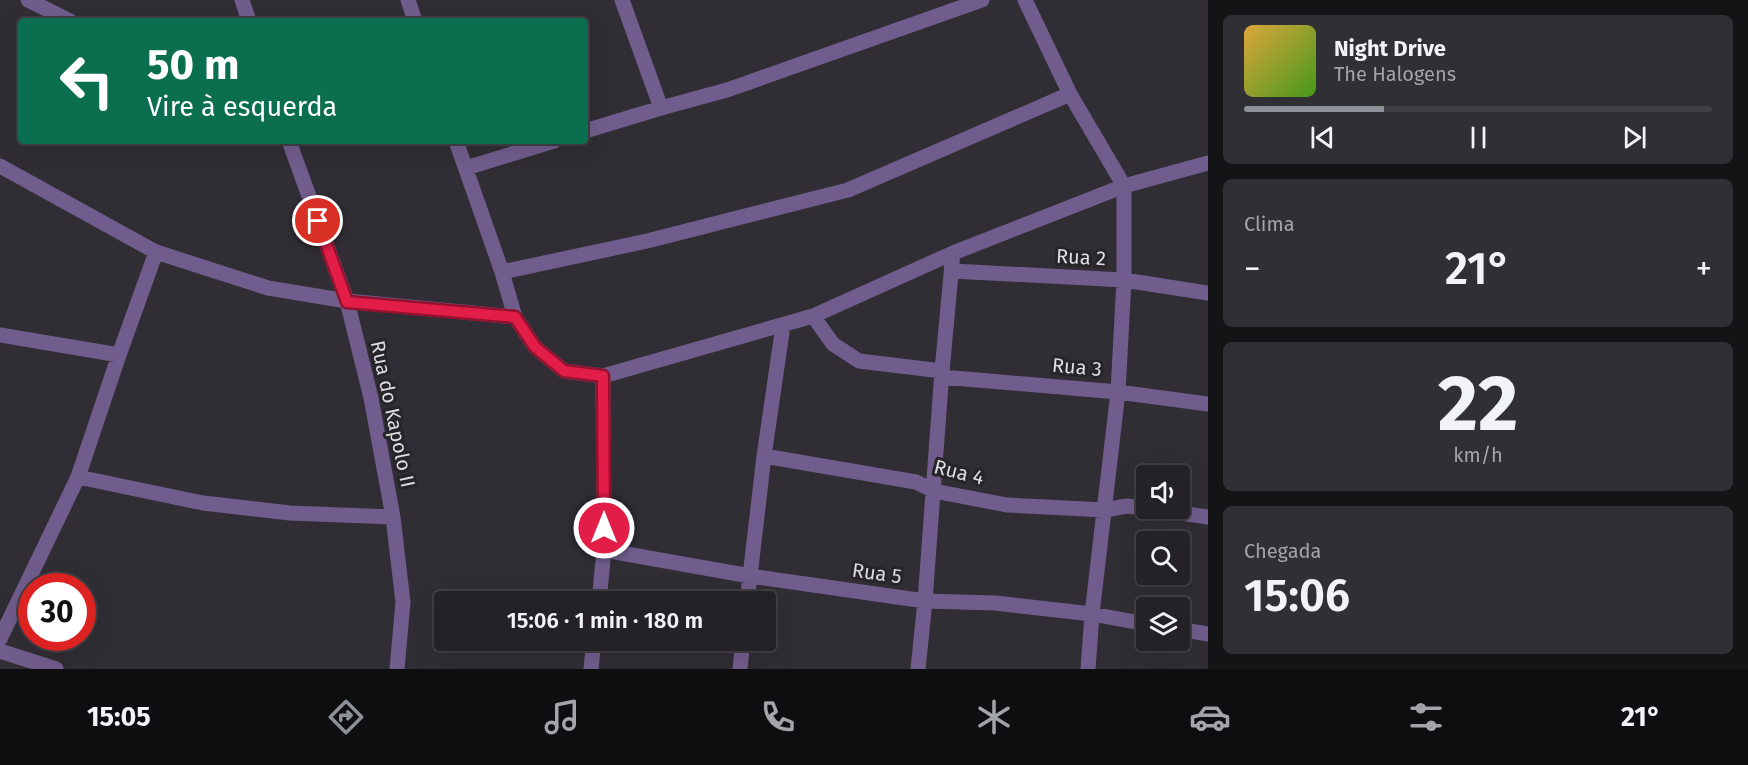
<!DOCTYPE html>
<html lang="pt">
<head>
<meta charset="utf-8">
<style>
  body { margin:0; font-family:"Fira Sans",sans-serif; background:#302f33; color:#f1f3f6; height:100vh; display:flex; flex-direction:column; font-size:22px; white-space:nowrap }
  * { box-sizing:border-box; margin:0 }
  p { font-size:20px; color:#a3a4a7 }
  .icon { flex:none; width:33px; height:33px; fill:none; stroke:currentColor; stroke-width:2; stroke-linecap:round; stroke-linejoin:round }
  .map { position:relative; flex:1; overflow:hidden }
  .panel { display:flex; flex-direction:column; gap:15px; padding:15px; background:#141315; width:540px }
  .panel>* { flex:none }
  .hud { position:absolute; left:18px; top:18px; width:570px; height:126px; border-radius:6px; box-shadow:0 6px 24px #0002,0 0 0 2px #413f44; background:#0b6e4f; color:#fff; overflow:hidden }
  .buttons { position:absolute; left:1136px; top:465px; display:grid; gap:12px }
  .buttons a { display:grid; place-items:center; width:54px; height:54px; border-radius:6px; background:#242227; box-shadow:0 6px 24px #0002,0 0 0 2px #413f44; font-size:30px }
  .speed { position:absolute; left:18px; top:573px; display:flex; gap:12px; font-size:30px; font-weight:700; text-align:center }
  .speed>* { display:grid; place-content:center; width:78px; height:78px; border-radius:50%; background:#242227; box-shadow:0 6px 24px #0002,0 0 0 2px #413f44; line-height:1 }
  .speed .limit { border:9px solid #d22; background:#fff; color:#111 }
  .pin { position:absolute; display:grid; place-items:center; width:51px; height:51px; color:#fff; margin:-26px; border:3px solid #fff; border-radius:50%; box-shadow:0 2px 6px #0007 }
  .me { position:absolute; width:66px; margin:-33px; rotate:0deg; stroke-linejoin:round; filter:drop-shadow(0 0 4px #0008) }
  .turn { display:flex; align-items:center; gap:21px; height:126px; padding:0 30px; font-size:27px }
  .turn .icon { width:78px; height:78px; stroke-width:2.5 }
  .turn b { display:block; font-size:42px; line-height:51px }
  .big { font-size:45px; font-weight:600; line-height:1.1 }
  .panel .widget { flex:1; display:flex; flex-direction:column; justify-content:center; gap:9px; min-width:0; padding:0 21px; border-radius:9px; background:#302f33 }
  .panel .dial { align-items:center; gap:0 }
  .dial b { font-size:78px; line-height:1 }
  .song { display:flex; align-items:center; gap:18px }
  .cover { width:72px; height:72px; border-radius:9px; background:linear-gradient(135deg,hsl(40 70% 55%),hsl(100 70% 35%)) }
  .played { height:6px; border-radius:3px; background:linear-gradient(90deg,#8c9099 30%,#413f44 30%) }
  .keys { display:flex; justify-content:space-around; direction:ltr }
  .heat { display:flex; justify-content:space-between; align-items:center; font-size:33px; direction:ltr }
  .trip { position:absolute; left:434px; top:591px; width:342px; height:60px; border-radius:6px; background:#242227; box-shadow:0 6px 24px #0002,0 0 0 2px #413f44; font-weight:600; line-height:60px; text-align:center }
  .tabs { display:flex; height:96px; justify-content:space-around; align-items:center; background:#0e0e10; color:#a3a4a7 }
  .tabs .icon { width:42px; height:42px }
  .tabs .active { color:#8c9099 }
  .tabs b { font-size:27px; color:#f1f3f6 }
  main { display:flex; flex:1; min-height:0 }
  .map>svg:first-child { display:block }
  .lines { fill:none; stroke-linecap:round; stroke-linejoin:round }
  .minor { stroke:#715d8d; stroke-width:15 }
  .route-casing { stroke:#92132f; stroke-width:15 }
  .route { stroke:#e11d48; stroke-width:10 }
  .labels { text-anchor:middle; stroke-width:6; stroke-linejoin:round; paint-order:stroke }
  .street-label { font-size:20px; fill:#dedde1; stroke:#27242a }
</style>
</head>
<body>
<main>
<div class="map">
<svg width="1208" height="669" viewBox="0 0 1208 669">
  <rect width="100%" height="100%" fill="#302e34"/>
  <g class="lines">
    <path class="minor" d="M28,0L70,21
      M242,0L249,21
      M408,0L415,21
      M622,0L661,108
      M1025,0L1070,94L1124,186V280L1118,392L1092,614L1088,669
      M585,131L661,108L727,90L982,0
      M289,141L347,301L371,398L393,517L403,602L397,669
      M456,141L502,272L515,317L535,347L564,371L603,376L813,316L953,253L1124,186L1208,163
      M0,166L156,252L268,288L347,301L515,317
      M466,168L554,141
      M952,271L1124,280L1208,293
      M502,272L647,241L848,190L1070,94
      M813,316L833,344L859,361L942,371
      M0,335L119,355
      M942,377L1118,392L1208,404
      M764,456L916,482L934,491L1007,505L1105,510L1127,506L1146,508
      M78,477L203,503L290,513L393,517
      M1147,508L1208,517
      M604,550L750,576L925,601L995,603L1092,614L1146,624
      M599,602L604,550L603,376
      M747,602L764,456L783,326
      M1179,629L1208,634
      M0,639L78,477L119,355L156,252
      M0,651L56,669
      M591,669L594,640
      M740,669L743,640
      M918,669L925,601L942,371L953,253"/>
  </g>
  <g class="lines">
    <g class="route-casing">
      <path id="route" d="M318,221L347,302L515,317L535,347L564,371L603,376L604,528"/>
    </g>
    <use href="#route" class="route"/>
  </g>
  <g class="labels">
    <g class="street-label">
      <text transform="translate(1081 257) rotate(3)" y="7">Rua 2</text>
      <text transform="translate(1077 367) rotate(5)" y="7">Rua 3</text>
      <text transform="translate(393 414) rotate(78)" y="7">Rua do Kapolo II</text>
      <text transform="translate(959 472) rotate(14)" y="7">Rua 4</text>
      <text transform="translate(877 573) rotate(8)" y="7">Rua 5</text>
    </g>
  </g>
</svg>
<div class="buttons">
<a><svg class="icon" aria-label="sound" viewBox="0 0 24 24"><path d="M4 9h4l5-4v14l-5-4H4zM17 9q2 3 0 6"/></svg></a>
<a><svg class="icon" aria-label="search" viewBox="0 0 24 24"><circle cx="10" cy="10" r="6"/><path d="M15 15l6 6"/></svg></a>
<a><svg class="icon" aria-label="layers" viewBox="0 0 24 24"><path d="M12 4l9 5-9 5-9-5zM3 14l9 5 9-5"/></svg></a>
</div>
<div class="speed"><div class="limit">30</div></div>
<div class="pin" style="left:318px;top:221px;background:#d93025"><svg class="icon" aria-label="arrive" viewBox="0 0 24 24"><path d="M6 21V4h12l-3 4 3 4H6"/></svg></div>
<svg class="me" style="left:604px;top:528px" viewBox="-20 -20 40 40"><circle r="17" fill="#e11d48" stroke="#fff" stroke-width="3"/><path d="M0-11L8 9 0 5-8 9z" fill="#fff"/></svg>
<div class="trip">15:06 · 1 min · 180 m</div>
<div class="hud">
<div class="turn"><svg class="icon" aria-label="left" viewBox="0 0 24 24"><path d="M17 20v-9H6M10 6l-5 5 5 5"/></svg><div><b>50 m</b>Vire à esquerda</div></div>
</div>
</div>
<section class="panel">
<div class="widget">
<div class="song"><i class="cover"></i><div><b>Night Drive</b><p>The Halogens</p></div></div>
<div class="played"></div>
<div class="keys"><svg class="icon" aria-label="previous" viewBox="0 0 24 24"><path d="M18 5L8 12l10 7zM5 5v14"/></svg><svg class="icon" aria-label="pause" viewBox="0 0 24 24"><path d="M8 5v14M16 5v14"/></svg><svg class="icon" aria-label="next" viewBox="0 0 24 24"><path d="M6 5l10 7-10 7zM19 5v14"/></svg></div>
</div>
<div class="widget"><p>Clima</p>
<div class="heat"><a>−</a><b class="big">21°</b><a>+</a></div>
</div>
<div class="widget dial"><b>22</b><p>km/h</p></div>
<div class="widget"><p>Chegada</p><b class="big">15:06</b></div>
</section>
</main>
<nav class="tabs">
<b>15:05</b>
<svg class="icon active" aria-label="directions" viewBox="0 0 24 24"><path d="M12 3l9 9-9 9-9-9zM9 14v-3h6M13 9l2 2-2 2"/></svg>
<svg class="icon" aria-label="music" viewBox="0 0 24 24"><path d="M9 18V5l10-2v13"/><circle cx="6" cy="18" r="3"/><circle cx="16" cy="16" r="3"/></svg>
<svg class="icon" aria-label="phone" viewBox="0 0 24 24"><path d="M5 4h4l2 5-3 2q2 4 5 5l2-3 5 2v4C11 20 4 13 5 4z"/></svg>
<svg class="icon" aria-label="climate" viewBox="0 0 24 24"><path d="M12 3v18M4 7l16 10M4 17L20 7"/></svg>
<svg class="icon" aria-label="car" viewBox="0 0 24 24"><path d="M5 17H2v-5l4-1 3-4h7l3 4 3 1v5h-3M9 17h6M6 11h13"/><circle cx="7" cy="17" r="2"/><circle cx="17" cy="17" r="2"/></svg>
<svg class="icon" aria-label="filters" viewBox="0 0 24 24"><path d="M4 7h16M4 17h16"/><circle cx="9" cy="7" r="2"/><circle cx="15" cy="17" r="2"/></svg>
<b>21°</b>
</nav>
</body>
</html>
